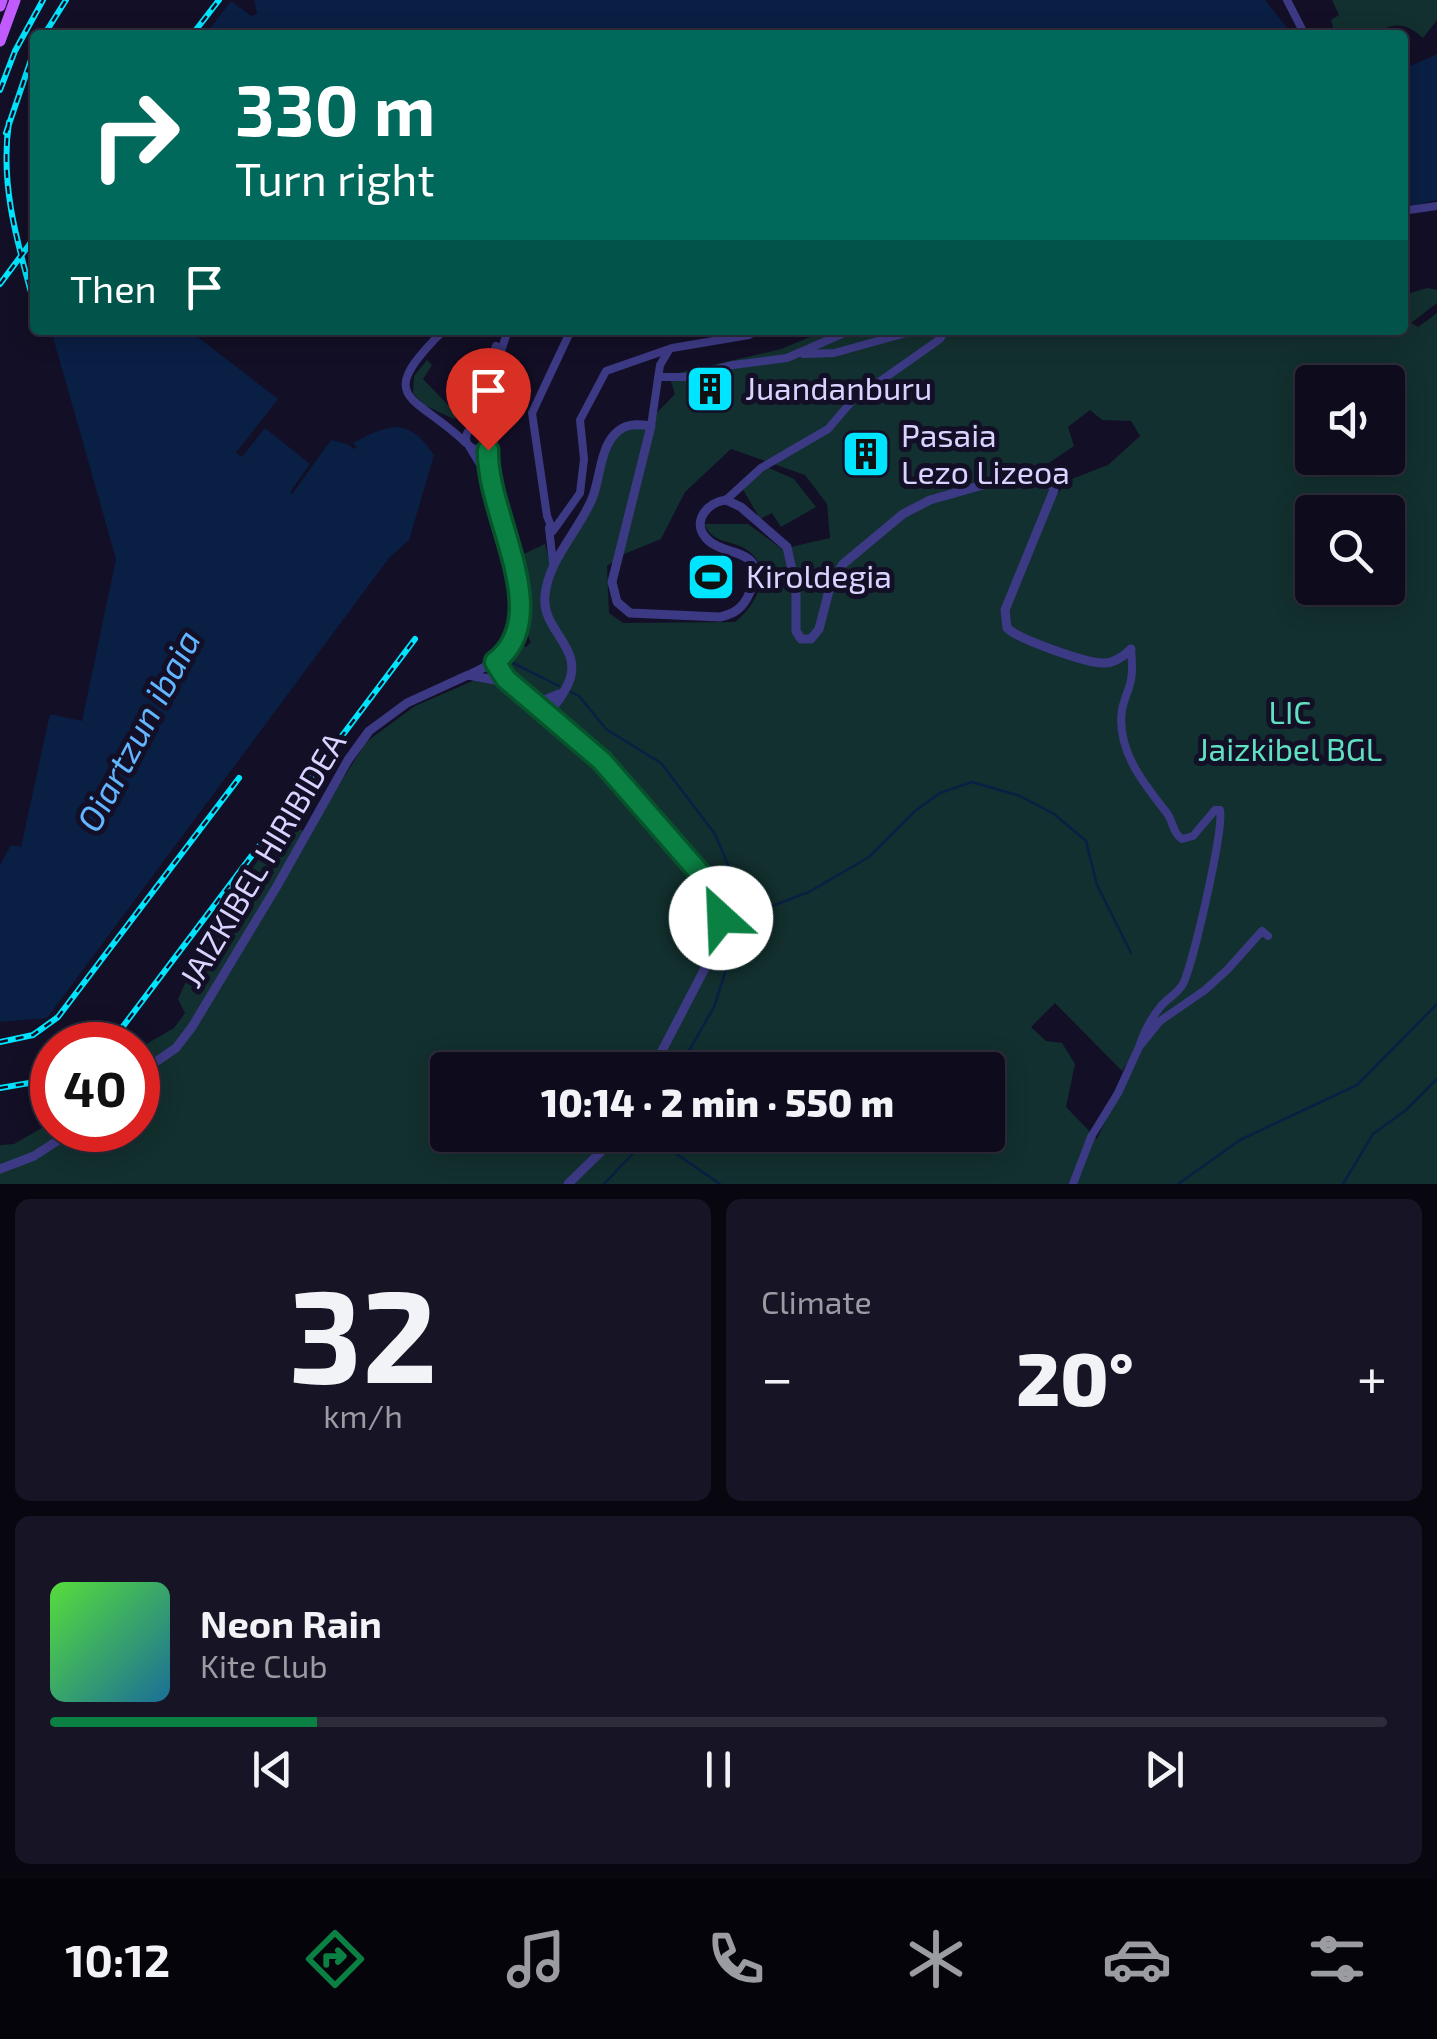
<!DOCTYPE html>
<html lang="en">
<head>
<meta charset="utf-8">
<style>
  body { margin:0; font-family:"Exo 2",sans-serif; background:#171425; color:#f1f3f6; height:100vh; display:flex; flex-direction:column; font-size:38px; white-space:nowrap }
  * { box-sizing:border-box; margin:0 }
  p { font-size:32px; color:#9b9ba3 }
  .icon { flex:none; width:55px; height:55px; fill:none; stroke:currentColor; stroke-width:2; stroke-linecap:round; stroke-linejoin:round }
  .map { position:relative; height:1184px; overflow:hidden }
  .sheet { display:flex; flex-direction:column; gap:15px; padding:15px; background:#08060f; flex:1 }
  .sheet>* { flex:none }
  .top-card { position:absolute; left:30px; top:30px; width:1378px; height:305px; border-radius:10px; box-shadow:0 5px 25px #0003,0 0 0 2px #2e2b3b; background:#00695c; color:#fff; overflow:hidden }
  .tools { position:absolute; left:1295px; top:365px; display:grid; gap:20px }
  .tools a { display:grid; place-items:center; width:110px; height:110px; border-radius:10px; background:#0e0b1c; box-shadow:0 5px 25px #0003,0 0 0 2px #2e2b3b; font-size:50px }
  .speed { position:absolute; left:30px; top:1022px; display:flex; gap:20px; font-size:50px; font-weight:700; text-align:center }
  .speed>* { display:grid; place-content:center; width:130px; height:130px; border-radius:50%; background:#0e0b1c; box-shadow:0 5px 25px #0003,0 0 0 2px #2e2b3b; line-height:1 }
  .speed .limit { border:15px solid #d22; background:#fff; color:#111 }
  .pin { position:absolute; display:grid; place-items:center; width:85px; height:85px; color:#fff; margin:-102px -42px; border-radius:50% 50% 50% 0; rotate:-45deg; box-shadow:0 0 10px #0007 }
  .pin .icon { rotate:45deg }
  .me { position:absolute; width:110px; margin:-55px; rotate:335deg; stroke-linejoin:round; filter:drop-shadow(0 0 8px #0008) }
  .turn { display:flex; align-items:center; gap:35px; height:210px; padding:0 40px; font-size:45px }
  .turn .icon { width:130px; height:130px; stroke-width:2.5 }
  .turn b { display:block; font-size:70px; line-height:85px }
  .then { display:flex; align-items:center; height:95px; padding:0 40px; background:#0003; gap:20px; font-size:38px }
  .big { font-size:75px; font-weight:800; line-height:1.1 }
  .sheet .card { flex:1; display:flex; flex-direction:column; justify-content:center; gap:15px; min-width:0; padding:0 35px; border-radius:15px; background:#171425 }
  .sheet .dial { align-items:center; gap:0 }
  .dial b { font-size:130px; line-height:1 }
  .song { display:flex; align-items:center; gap:30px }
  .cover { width:120px; height:120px; border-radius:15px; background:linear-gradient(135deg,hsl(110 70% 55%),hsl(200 70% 35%)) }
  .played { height:10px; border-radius:5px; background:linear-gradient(90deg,#0b8043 20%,#2e2b3b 20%) }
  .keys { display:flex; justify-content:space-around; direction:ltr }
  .heat { display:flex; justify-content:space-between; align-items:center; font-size:55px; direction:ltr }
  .sheet .tiles { flex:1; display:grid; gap:15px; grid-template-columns:1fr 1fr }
  .card:last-child { grid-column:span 2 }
  .trip { position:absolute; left:430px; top:1052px; width:575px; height:100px; border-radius:10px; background:#0e0b1c; box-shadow:0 5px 25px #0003,0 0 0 2px #2e2b3b; font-weight:800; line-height:100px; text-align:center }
  .menu { display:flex; height:160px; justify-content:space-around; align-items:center; background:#06040b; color:#9b9ba3 }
  .menu .icon { width:70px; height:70px }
  .menu .selected { color:#0b8043 }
  .menu b { font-size:45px; color:#f1f3f6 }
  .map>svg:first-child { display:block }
  .green { fill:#12302f; fill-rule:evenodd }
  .water { fill:#0a1f44 }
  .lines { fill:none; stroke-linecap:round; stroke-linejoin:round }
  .stream { stroke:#0a1f44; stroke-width:2.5 }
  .minor { stroke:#3d3a85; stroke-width:8 }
  .tertiary { stroke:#3d3a85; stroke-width:9 }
  .primary { stroke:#c25bff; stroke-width:11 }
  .rail-casing { stroke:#00e5ff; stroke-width:6 }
  .rail { stroke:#130f26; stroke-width:2.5; stroke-dasharray:8; stroke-linecap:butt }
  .route-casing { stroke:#07532c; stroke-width:25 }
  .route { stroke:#0b8043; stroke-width:18 }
  .labels { text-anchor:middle; stroke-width:10; stroke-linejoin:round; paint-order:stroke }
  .poi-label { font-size:32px; fill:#d9d4ff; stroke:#130f26; text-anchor:start }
  .park-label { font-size:32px; fill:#5fe0c0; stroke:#130f26 }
  .street-label { font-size:32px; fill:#d9d4ff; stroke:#130f26 }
  .water-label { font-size:35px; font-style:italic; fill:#62b6ff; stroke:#130f26 }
</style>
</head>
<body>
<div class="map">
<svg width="1437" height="1184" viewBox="0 0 1437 1184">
  <rect width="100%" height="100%" fill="#130f26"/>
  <path class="green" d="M1332,0H1437V20L1423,38C1398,15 1389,30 1361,35C1353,36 1344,35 1335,35L1331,20L1339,15Z
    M1427,288L1437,290V303L1411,323L1418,327L1437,313V1184H0V1145L14,1144L52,1122V1130H138V1049L174,1028L185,1013L178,999L215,918L288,820L308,835L366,742L415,706L477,679L499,684L548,718L557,702L529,697L503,675L506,659L519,643L526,647L531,642C524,632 520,575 517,557L545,544L551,568L589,506L608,446L623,427L645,425L675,394L669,375L781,349L827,330H1402L1403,293L1404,295ZM1312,382H1388V458H1312ZM1090,410L1102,420L1131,421L1140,436L1108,465L1069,480L1058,493L1046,465L1074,446L1068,427ZM731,449L805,475L827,504L830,538L782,549L748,524H704C714,544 727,539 744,548C777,567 757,605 735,622L623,623L609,613L607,566L624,554L661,539L685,492ZM1312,512H1388V588H1312ZM1055,1003L1122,1071L1142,1041L1097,1139L1066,1107L1075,1064L1062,1043L1046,1041L1031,1027ZM448,1070H988V1135H448Z
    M427,360L432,365L423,379L458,415L454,419L424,405L413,393L414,376Z
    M769,468L794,479L816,507L781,527L772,513L760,519L741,486Z"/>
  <path class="water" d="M254,0H1265L1293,35H205L231,1L251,16L257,14Z
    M1437,54V200L1403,208L1402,67L1413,65Z
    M51,330H196L194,334L278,399L236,453L242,457L265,428L310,464L290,492L292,494L331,440L347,444L354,449L357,447L353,443C389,424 408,416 434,455L409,540L389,558L47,1018L0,1022V865L11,845L21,847L50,714L82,721L116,559Z"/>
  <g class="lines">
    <path class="stream" d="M507,660L559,686
      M571,692L579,696L606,729L661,763L715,834L746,908L714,1007L678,1070
      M746,908L769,907L809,892L869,857L915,811L940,793L972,782L1020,796L1054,814L1086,841L1097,885L1131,953
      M658,1135L665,1146L720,1184
      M604,1184L641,1145L646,1135
      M1178,1184L1240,1140L1357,1085L1437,1004
      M1343,1184L1373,1134L1406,1110L1437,1079"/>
    <path class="minor" d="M1287,0L1305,35
      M1402,211L1437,206
      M444,330C372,401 414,393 466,443
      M571,330L532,413L547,516L553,531L580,493L584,459L580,420L606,371L672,348L749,335L758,330
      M804,354L834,353L917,330
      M658,377H686L733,365L787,358L851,330
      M477,426L485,375L496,346
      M651,426L660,365L669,350
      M466 438a11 11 0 1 1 22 0a11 11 0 1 1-22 0Z
      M487,432L488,390L508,330
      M726,500L761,468L828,429L852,401L940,339L944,332L938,330
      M549,528L553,563
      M1131,649C1132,659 1133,670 1131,680C1129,690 1124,699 1122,710C1116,750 1144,784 1167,813C1174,823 1172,832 1182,839L1193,836L1215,810H1220C1224,830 1193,964 1183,984C1178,993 1168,998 1161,1006C1151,1018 1144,1032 1139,1047
      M1073,1184L1091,1137L1118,1093L1139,1047L1160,1021L1205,990L1227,970L1262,931L1268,936"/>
    <path class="tertiary" d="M470,447L487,475
      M493,663L490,669L501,681L602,761L705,879C721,900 725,922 716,947L652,1070
      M471,674C485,667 499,661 509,649C540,610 505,542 493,501C487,481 488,461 488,440
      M529,697L542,701L559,694
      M547,712C556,706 561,697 566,688C588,649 541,632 545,596C548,560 578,532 592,499C600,480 600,449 615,434C625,423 637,424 651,426L612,582L617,602L630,613L720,617C734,614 743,608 749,594C772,545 724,559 706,538C691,521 708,502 726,500L741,507L787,547L796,588V631L801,639H811L819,629L831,583L843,564L903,514L930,500L1039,469L1049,477L1054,490L1005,610L1007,628C1018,639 1088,664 1104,663C1115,663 1124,656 1131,649
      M138,1074L176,1048L192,1027L277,886L348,760L369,731L407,703L468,675L501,681
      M0,1169L34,1156L74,1130
      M568,1184L618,1135"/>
    <path class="primary" d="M0,6L2,0
      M0,41L15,0"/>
    <g class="rail-casing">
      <path id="rail" d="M44,35L66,0
        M192,35L219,0
        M0,90L15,51L43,0
        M9,122C0,182 16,238 32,296
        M6,133L35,48
        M0,284L35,237
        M0,1042L33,1035L58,1017L239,778
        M109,1045L415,639
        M0,1088L52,1079"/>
    </g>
    <use href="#rail" class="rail"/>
  </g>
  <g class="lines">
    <g class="route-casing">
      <path id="route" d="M488,450C486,515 556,615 495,662L506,679L602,761L705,879L716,897L721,918"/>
    </g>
    <use href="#route" class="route"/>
  </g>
  <defs>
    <g id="building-square" transform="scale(2.5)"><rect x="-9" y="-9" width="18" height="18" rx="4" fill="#00e5ff" stroke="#130f26"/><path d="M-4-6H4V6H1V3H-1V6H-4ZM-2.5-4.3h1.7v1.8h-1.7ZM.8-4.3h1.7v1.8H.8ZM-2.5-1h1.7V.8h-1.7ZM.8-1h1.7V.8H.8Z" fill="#111"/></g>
    <g id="stadium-square" transform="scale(2.5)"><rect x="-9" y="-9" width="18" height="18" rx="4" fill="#00e5ff" stroke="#130f26"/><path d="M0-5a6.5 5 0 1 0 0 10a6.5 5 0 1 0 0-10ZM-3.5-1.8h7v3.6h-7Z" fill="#111"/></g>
  </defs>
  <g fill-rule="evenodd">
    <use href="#building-square" x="710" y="389"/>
    <use href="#building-square" x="866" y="454"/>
    <use href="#stadium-square" x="711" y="577"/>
  </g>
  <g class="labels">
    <g class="poi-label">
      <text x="745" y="400">Juandanburu</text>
      <text x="901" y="447">Pasaia<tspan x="901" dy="37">Lezo Lizeoa</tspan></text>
      <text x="746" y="588">Kiroldegia</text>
    </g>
    <g class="park-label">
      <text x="1290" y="724">LIC<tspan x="1290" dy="37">Jaizkibel BGL</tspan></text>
    </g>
    <g class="street-label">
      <text transform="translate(263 860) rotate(-59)" y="11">JAIZKIBEL HIRIBIDEA</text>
    </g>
    <g class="water-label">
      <text transform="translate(139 731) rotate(-62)" y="12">Oiartzun ibaia</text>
    </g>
  </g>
</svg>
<div class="tools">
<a><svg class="icon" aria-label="sound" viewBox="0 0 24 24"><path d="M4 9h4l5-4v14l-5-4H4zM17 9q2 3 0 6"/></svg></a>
<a><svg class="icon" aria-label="search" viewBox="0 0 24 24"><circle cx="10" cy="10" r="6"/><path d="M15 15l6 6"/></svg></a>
</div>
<div class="speed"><div class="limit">40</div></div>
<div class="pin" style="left:488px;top:450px;background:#d93025"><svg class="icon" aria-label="arrive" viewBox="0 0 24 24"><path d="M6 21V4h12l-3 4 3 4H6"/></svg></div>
<svg class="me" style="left:721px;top:918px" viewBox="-20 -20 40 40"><circle r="19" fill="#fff"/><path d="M0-13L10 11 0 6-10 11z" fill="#0b8043"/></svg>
<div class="trip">10:14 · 2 min · 550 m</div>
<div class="top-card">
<div class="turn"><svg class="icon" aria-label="right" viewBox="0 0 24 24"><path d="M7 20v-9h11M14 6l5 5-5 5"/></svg><div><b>330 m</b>Turn right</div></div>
<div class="then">Then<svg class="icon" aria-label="arrive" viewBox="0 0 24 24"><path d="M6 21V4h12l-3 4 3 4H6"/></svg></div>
</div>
</div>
<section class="sheet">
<div class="tiles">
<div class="card dial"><b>32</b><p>km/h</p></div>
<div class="card"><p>Climate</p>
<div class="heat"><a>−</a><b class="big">20°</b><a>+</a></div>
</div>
<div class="card">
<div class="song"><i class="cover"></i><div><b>Neon Rain</b><p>Kite Club</p></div></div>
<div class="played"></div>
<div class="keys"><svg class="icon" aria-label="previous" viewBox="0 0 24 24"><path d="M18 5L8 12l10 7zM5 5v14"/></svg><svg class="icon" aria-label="pause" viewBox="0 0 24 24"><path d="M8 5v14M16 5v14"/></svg><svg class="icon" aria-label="next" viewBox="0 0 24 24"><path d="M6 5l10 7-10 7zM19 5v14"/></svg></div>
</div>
</div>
</section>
<nav class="menu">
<b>10:12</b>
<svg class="icon selected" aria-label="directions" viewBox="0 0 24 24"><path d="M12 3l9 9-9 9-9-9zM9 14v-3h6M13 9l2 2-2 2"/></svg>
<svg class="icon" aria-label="music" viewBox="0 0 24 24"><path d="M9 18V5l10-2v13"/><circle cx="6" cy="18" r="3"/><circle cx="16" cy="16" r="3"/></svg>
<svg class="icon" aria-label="phone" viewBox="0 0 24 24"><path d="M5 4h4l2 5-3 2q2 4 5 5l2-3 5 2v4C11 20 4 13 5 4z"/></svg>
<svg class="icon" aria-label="climate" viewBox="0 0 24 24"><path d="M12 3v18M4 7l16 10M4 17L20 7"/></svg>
<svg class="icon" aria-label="car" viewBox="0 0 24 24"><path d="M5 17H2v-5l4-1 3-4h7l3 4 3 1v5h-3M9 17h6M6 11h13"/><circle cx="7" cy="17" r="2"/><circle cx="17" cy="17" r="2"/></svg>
<svg class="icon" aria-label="filters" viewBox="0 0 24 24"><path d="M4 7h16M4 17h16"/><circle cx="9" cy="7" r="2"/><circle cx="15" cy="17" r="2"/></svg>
</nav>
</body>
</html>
